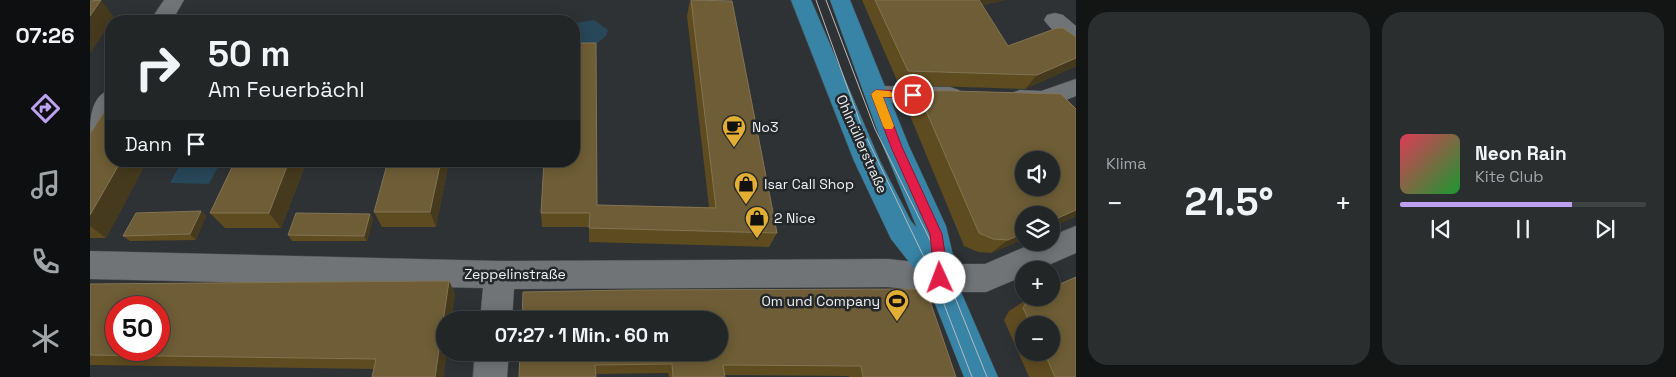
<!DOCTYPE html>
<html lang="de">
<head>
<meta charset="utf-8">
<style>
  body { margin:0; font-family:"Space Grotesk",sans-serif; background:#2a2e2f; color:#f1f3f6; height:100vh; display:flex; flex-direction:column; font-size:19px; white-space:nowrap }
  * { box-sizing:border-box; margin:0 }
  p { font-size:16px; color:#a2a5a7 }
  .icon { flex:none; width:28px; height:28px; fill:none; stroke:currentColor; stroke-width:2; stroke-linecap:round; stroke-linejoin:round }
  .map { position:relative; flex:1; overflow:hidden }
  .drawer { display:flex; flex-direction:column; gap:12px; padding:12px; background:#131515; width:600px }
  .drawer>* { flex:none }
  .top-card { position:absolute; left:15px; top:15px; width:475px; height:152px; border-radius:20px; box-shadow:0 2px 12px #0003,0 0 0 1px #3f4344; background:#222627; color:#f1f3f6; overflow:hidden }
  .tools { position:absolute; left:925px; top:151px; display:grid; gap:10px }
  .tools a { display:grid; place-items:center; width:45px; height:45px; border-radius:50%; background:#222627; box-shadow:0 2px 12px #0003,0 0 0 1px #3f4344; font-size:25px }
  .speed { position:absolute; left:15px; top:296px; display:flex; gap:10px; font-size:25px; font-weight:700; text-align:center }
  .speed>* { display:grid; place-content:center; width:65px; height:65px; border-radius:50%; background:#222627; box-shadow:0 2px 12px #0003,0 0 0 1px #3f4344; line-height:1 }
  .speed .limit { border:8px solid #d22; background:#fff; color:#111 }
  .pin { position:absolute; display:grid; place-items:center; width:42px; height:42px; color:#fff; margin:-21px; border:2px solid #fff; border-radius:50%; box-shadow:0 1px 5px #0007 }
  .me { position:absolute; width:55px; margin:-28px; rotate:358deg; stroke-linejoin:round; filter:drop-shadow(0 0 4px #0008) }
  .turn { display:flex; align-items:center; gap:18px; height:105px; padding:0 20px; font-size:22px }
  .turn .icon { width:65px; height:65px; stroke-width:2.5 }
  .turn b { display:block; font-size:35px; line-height:42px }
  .then { display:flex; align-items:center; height:48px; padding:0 20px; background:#0003; gap:10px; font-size:19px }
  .big { font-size:38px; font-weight:700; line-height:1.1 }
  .drawer .tile { flex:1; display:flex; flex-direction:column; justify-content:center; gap:8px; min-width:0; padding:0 18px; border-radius:20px; background:#2a2e2f }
  .song { display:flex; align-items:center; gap:15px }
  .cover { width:60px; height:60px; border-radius:8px; background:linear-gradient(135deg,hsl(350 70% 55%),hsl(130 70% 35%)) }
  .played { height:5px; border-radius:2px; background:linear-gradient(90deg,#bca0f2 70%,#3f4344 70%) }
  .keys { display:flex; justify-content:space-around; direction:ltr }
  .heat { display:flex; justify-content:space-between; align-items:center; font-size:28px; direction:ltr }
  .drawer .tiles { flex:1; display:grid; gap:12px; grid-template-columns:repeat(2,1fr) }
  .trip { position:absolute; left:346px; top:311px; width:292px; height:50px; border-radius:25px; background:#222627; box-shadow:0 2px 12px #0003,0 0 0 1px #3f4344; font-weight:700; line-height:50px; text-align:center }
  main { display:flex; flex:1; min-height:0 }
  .tab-bar { display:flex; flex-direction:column; width:90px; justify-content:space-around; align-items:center; background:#0e0f10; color:#a2a5a7 }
  .tab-bar .icon { width:35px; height:35px }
  .tab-bar .selected { color:#bca0f2 }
  .tab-bar b { font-size:22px; color:#f1f3f6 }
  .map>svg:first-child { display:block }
  .green { fill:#284759 }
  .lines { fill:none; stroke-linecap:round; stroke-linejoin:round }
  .minor-casing { stroke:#4a4d4f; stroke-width:1 }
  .major-casing { stroke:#4a4d4f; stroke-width:1 }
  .minor { fill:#707477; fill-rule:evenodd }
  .major { fill:#3784a6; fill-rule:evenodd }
  .tram { stroke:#b7babc; stroke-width:1 }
  .wall { fill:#5f4b20; fill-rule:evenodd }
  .shaded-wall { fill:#453a1e }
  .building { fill:#6e5d36; stroke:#827454; fill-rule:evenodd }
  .route { fill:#e11d48; stroke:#92132f }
  .slow { fill:#f59e0b }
  .labels { text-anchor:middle; stroke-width:5; stroke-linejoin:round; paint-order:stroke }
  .poi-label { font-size:14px; fill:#eef0f2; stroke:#24282a; text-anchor:start }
  .street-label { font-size:14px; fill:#eef0f2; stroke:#24282a }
</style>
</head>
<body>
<main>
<nav class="tab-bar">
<b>07:26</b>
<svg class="icon selected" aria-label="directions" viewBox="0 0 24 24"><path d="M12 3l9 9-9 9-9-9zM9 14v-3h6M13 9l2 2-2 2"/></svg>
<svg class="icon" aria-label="music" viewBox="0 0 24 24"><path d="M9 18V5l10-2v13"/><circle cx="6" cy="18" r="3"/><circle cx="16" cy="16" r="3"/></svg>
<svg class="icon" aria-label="phone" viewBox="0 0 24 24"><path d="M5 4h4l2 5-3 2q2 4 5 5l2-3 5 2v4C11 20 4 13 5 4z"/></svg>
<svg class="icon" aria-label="climate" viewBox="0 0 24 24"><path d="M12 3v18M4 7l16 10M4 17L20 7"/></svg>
</nav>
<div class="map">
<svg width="986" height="377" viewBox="0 0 986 377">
  <rect width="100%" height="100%" fill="#2e3234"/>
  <path class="green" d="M504,20L518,30L516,36L500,49L489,45L485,41V23Z
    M92,161H131L119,184L80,183Z"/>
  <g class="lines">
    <g class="minor-casing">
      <path id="minor" d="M74,0H94L82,21H60Z
        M965,13L973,15L986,26V44C974,41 961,30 954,20L957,15Z
        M986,79V96C964,105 946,112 921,105L918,99L921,93L930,90L951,91Z
        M786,86L860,87L869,90L872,96L869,102L860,105L786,102L778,100L774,94L778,88Z
        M21,89V117L9,137L0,139C0,120 0,96 21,89Z
        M986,226V253L947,270H934V276L896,292H844L798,287L424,289L422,320H390L393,288L0,279V251L410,261L798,259L844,264H895L946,242H961V236Z
        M385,352H419L417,377H383Z"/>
    </g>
    <g class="major-casing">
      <path id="major" d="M701,0H721L790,161L821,221L827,228L793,146L740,0H760L819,146L856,226L864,259L865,278L908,377H874L838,286L801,239L764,161Z"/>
    </g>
    <use href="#minor" class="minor"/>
    <use href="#major" class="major"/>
    <path class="tram" d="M726,0L772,128L844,278L882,377
      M736,0L785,129L850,260L897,377"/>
  </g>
  <path class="wall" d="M600,0L687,233L679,247L499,242V227H452L451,213L507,205L619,207L597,16Z
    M772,0H915L892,5L918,46L986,37V66L935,89L809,85Z
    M827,90L986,109V216L961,227L934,215V239L901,253L888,252L874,246L816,106Z
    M0,134L21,161H57L16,238H0Z
    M145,161H217L191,228H135L120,213Z
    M359,161L346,227H292L284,212Z
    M111,211L116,216L106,240L40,241L33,236Z
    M280,214L283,219L277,241H202L198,235Z
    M986,277V377H939L914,320L919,311L939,298H961V288ZM934,325H961V352H934Z
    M359,281L365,294L361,320H355V352H357L353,377L284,369L0,365V284Z
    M630,320L866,377H759V376L634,375L635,377H579L578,373L505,374L429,377Z"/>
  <path class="shaded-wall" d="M11,0L24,17L0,54V16Z
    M882,0H915L876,8Z
    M986,58V66L935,89L947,75Z
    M31,161H57L16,238L0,226V215Z
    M199,161H217L191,228L179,213Z
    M351,161H359L346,227L340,212Z
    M986,210V216L961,227V221Z
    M111,211L116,216L106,240L100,234Z
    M280,214L283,219L277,241L274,236Z
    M934,233V239L901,253L918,240Z
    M359,281L365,294L361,320H355V352H357L353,377H345Z"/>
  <path class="building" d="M11,0L0,16V1Z
    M601,0L642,1L687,233L499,228L500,213H451L454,161H484V43H506L507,205L626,208Z
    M785,0H889L918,46L967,28H973L986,37V58L947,75L818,71Z
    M827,90L971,94L986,109V210L961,221V215H934V233L918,240L903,239L889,233ZM934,160H961V188H934Z
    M21,101V161H31L0,215V134Z
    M145,161H199L179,213H120Z
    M298,161H351L340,212H284Z
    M111,211L100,234L33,236L46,213Z
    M206,213L280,214L274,236L198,235Z
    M986,277V377H965L954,352H961V325H941L933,308L939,298H961V288Z
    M359,281L345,377H282L286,359L0,355V284ZM26,308H69V350H26Z
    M829,289L839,298L866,377H773L771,366L633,365L635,377H583L582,364L505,365L506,377H429L430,352H630V320H432L433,292L540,290Z"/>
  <path class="route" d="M786,90L823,91L828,95L823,98L793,97L812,147L852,234L856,260L854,282L850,284L845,282L840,234L801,147L781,94Z"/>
  <path class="slow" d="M786,90L799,91L804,94L802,97H793L804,126L802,129H795L793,126L781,94Z"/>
  <defs>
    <g id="cafe-pin" transform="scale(1.25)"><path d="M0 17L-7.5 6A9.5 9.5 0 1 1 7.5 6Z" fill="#e2ae34" stroke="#24282a"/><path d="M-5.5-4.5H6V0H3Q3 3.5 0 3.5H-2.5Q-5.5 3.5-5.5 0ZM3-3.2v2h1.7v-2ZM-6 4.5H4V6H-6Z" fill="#111"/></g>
    <g id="shop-pin" transform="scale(1.25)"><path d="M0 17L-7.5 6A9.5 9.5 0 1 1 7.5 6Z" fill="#e2ae34" stroke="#24282a"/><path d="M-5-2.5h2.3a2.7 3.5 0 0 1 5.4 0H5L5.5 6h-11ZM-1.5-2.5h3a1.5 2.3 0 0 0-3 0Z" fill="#111"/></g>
    <g id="stadium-pin" transform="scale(1.25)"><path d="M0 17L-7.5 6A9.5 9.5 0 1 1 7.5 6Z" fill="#e2ae34" stroke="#24282a"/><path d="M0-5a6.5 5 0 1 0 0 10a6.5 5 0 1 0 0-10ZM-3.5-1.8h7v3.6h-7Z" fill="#111"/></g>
  </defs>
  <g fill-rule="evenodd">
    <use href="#cafe-pin" x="644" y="127"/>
    <use href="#shop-pin" x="656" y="184"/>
    <use href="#shop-pin" x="667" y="218"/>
    <use href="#stadium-pin" x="807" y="301"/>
  </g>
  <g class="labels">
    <g class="poi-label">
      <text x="662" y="132">No3</text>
      <text x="674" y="189">Isar Call Shop</text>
      <text x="684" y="223">2 Nice</text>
      <text x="790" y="306" text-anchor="end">Om und Company</text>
    </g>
    <g class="street-label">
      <text transform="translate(772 144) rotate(66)" y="5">Ohlmüllerstraße</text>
      <text x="425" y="279">Zeppelinstraße</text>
    </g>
  </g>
</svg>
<div class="tools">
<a><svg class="icon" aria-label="sound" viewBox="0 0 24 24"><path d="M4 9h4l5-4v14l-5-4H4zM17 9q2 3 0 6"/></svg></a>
<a><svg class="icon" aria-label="layers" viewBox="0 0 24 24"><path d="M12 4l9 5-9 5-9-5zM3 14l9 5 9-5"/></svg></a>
<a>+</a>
<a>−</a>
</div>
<div class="speed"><div class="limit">50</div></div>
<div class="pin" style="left:823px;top:95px;background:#d93025"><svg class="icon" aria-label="arrive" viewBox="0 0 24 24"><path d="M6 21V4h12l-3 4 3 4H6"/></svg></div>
<svg class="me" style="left:850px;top:278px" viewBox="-20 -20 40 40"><circle r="19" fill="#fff"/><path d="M0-13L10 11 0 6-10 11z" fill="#e11d48"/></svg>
<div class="trip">07:27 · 1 Min. · 60 m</div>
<div class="top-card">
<div class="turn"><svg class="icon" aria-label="right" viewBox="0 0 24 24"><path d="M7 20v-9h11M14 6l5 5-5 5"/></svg><div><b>50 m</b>Am Feuerbächl</div></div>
<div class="then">Dann<svg class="icon" aria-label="arrive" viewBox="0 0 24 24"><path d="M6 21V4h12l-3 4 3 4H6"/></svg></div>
</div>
</div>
<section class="drawer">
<div class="tiles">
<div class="tile"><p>Klima</p>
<div class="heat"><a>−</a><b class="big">21.5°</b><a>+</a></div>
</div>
<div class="tile">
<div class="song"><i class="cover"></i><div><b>Neon Rain</b><p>Kite Club</p></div></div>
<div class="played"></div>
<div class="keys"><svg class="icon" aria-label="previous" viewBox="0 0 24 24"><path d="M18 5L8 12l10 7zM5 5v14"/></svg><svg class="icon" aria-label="pause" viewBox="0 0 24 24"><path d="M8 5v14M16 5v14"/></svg><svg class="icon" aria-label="next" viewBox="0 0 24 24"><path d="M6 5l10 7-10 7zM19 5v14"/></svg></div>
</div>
</div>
</section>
</main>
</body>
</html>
